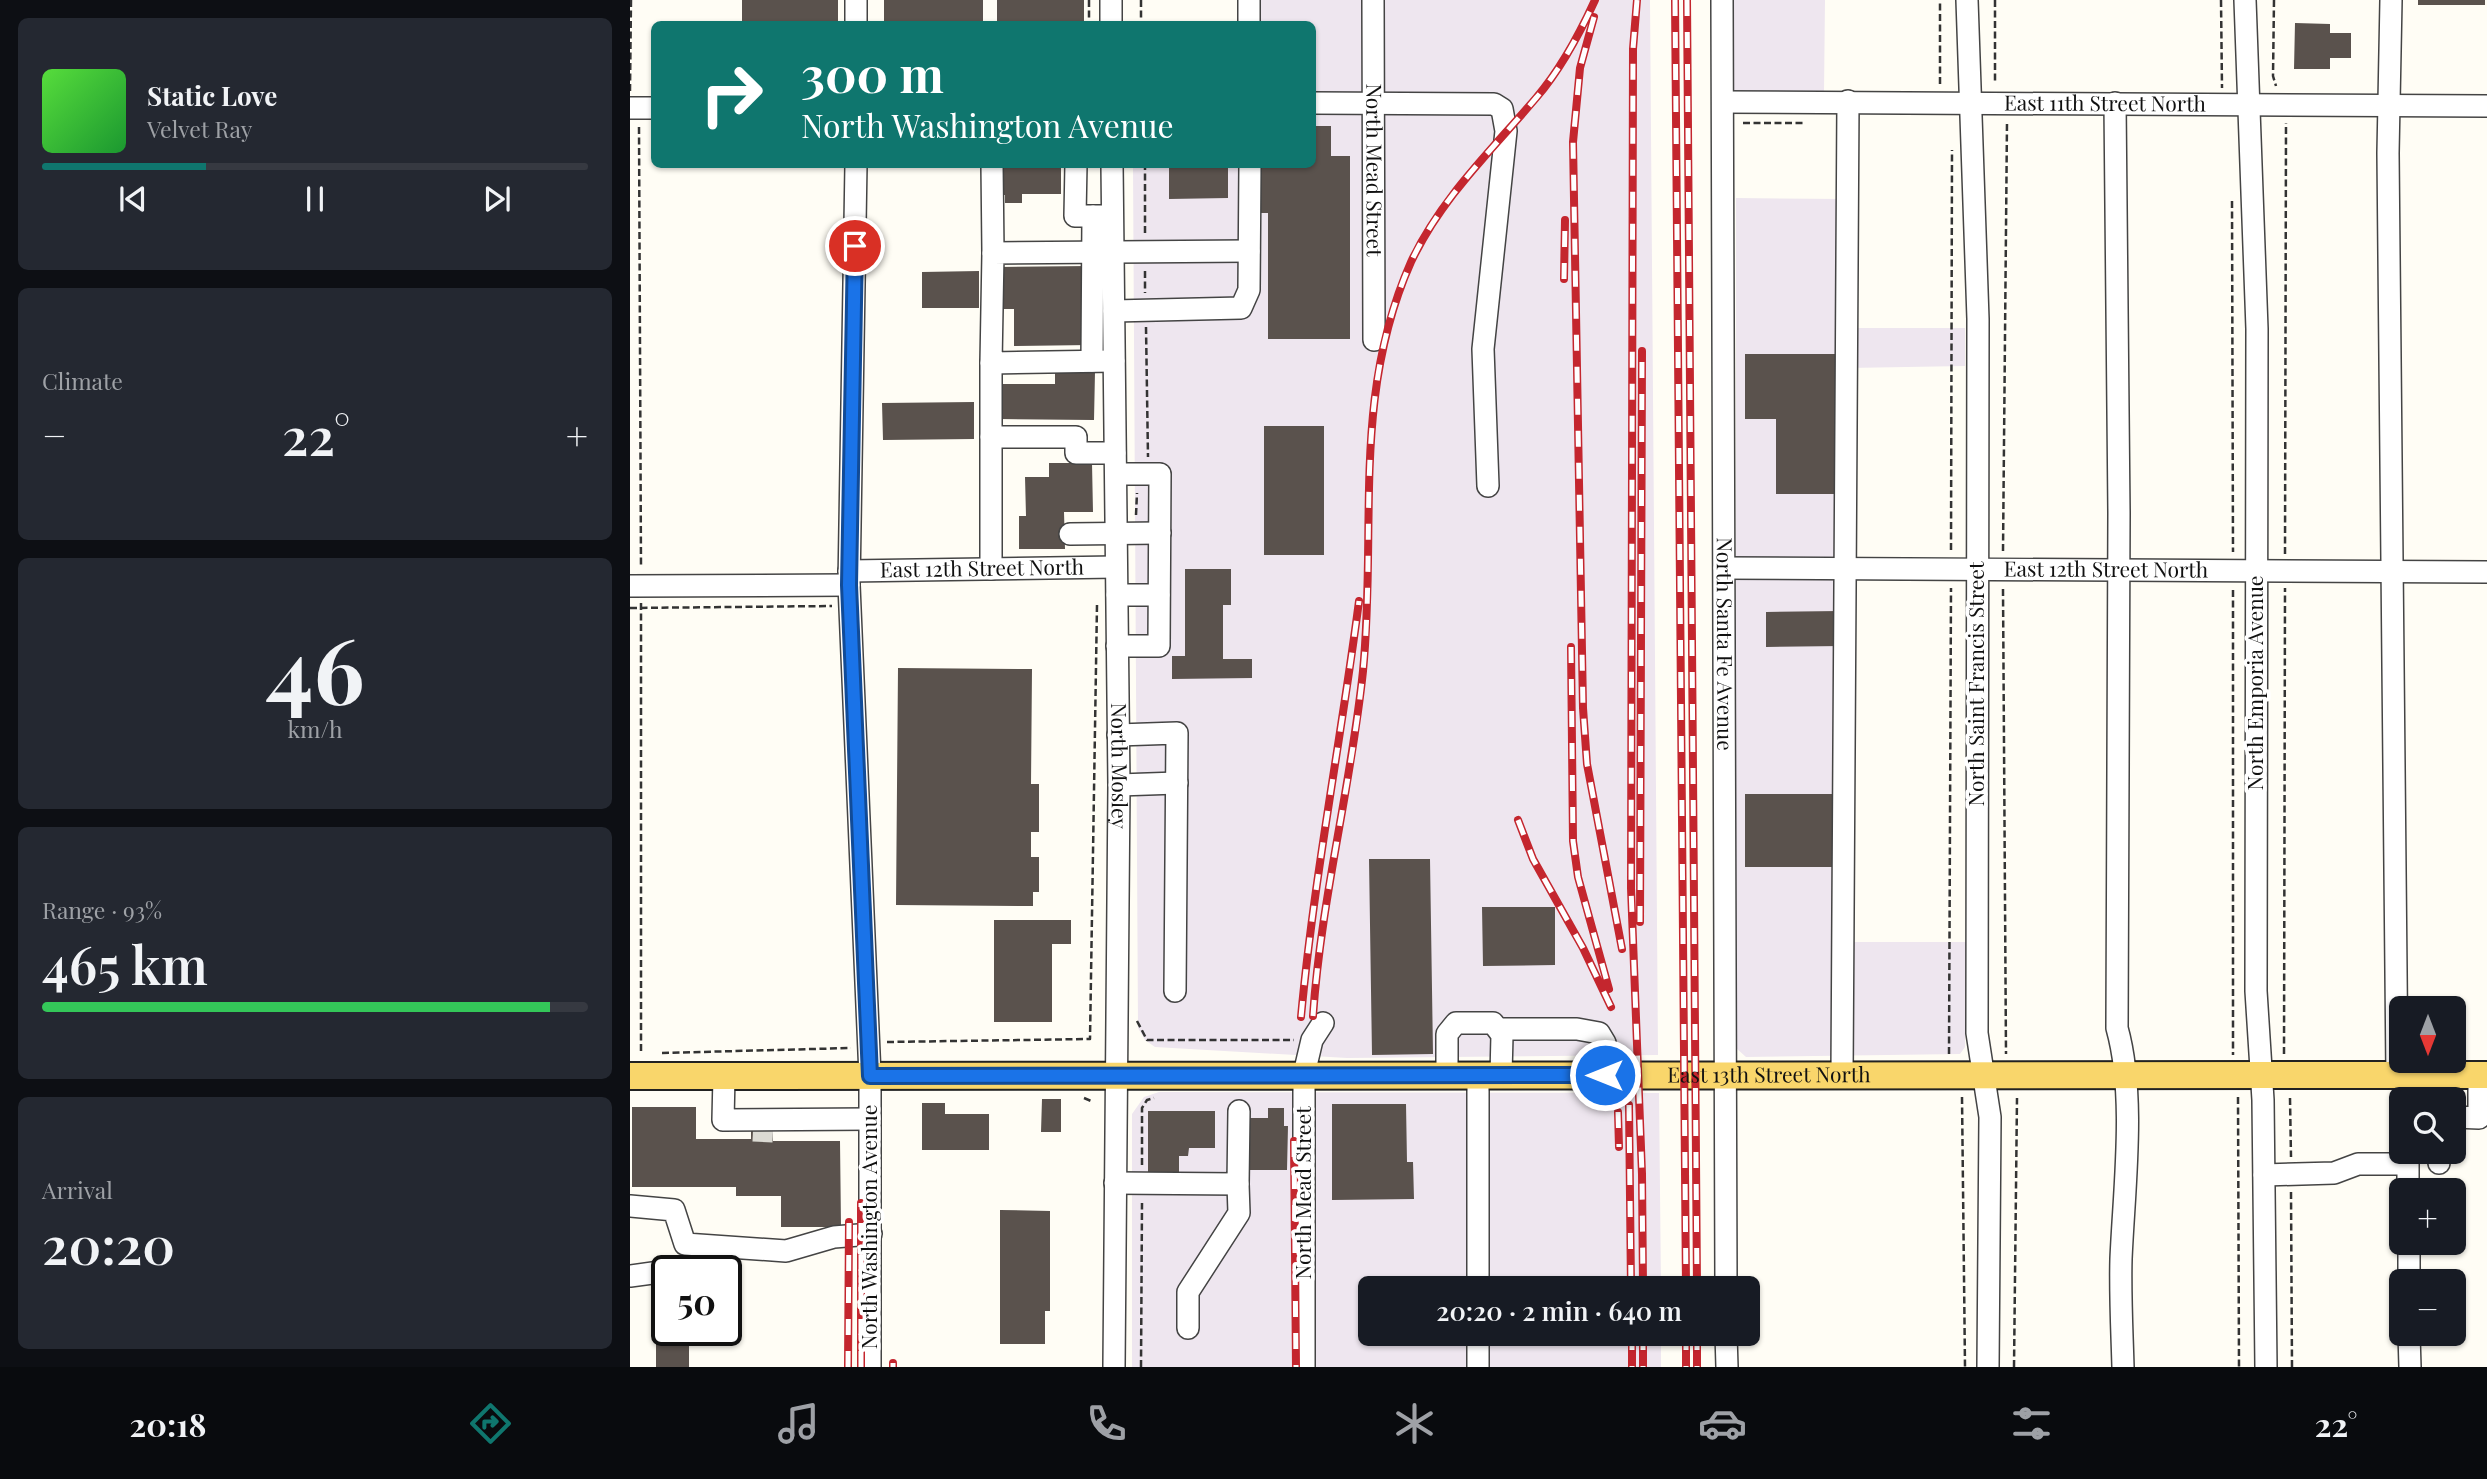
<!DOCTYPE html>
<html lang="en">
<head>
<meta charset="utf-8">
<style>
  body { margin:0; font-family:"Playfair Display",serif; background:#242831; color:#f1f3f6; height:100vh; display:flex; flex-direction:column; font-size:26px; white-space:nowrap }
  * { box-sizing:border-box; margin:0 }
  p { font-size:23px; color:#9ea1a6 }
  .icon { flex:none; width:38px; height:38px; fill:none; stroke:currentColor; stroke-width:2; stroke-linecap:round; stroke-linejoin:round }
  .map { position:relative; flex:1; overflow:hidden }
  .drawer { display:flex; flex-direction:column; gap:18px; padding:18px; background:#0d0f14; width:630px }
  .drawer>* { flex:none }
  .top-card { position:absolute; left:21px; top:21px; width:665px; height:147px; border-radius:10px; box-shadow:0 2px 5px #0004; background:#0f766e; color:#fff; overflow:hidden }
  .needle { width:46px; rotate:180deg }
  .controls { position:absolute; left:1759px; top:996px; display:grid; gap:14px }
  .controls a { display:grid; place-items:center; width:77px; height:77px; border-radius:10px; background:#171b24; box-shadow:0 2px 5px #0004; font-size:35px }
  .speed { position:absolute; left:21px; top:1255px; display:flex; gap:14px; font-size:35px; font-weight:700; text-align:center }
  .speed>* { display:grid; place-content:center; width:91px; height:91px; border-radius:50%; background:#171b24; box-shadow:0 2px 5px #0004; line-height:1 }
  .speed .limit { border:4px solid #111; border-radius:10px; background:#fff; color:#111 }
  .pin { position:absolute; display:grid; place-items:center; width:60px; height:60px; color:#fff; margin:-30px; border:4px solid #fff; border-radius:50%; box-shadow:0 2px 7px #0007 }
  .me { position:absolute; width:77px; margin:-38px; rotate:270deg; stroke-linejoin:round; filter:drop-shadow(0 0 5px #0008) }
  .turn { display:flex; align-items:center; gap:24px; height:147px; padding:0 35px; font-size:32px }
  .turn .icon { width:91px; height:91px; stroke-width:2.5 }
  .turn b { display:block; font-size:49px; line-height:60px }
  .big { font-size:52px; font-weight:600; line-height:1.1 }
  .drawer .card { flex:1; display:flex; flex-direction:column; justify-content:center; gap:10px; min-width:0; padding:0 24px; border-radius:10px; background:#242831 }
  .drawer .dial { align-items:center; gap:0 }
  .dial b { font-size:91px; line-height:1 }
  .song { display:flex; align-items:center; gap:21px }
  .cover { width:84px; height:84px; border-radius:10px; background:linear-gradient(135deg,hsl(110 70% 55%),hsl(130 70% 35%)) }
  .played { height:7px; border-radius:4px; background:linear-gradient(90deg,#0f766e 30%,#363941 30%) }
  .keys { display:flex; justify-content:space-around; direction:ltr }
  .heat { display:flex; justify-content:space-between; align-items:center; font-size:38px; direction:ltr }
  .charge { height:10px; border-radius:5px; background:linear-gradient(90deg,#34c759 93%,#363941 0) }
  .trip { position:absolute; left:728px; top:1276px; width:402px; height:70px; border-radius:10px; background:#171b24; box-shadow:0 2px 5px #0004; font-weight:600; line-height:70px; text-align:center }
  .menu { display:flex; height:112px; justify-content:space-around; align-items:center; background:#090b0e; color:#9ea1a6 }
  .menu .icon { width:49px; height:49px }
  .menu .on { color:#0f766e }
  .menu b { font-size:32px; color:#f1f3f6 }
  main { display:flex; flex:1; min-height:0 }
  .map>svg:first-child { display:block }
  .industrial { fill:#eee6ef }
  .building { fill:#5a524d }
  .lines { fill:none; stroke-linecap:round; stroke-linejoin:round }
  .minor-tunnel { stroke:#dbdad3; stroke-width:21; stroke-dasharray:21 10; stroke-linecap:butt }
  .minor-casing { stroke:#444; stroke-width:24 }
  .major-casing { stroke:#222; stroke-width:30 }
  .path { stroke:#333; stroke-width:2.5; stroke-dasharray:7 3.5; stroke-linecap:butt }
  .minor { stroke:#fff; stroke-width:21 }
  .major { stroke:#f9d66b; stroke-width:26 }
  .rail-casing { stroke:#c4262e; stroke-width:8 }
  .rail { stroke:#fff; stroke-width:5; stroke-dasharray:16; stroke-linecap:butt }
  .route-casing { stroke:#114b97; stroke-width:18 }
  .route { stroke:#1a73e8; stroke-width:12 }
  .labels { text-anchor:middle; stroke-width:7; stroke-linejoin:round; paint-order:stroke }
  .street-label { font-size:21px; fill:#111; stroke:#fff }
</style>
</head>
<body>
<main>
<section class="drawer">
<div class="card">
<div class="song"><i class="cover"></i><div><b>Static Love</b><p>Velvet Ray</p></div></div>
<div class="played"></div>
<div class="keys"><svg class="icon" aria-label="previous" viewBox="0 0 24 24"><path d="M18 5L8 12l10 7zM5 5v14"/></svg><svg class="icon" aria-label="pause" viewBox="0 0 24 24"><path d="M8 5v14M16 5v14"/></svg><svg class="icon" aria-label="next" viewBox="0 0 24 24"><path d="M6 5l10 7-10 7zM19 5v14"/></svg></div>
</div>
<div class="card"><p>Climate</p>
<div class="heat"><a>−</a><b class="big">22°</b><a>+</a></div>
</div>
<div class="card dial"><b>46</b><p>km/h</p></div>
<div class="card"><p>Range · 93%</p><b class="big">465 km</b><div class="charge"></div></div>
<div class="card"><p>Arrival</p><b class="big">20:20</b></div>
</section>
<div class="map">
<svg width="1857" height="1367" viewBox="0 0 1857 1367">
  <rect width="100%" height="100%" fill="#fffdf5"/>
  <path class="industrial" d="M615,0H1020L1028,1055L717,1058L525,1047L515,1040L508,1028L503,165L682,164V24H615Z
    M1099,0H1195L1194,92H1108L1101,89Z
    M1106,198L1214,199L1217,328H1335V366L1218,368L1222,942H1336L1335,1047L1330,1054L1116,1057L1106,1048Z
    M529,1092L1029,1093L1031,1288H740V1334H1031V1367H502V1114L514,1097Z"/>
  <path class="building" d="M112,0H208V24H112Z
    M254,0H353V24H254Z
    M367,0H454V21L367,23Z
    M1788,0H1855V5H1788Z
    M1665,23L1700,24V33H1721V58H1700V69H1664Z
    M686,126H701V156H720V339H638V213H631V164H682V156H686Z
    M369,164H431V194H392V203H375V195H369Z
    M539,164H598V198L539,199Z
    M459,266L460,345L384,346V309H370V267Z
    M349,271V308H292V272Z
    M1115,354H1210L1209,494H1146V419H1115Z
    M425,371L465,372L464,420L370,419V384H425Z
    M344,402V439L253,440L252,403Z
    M634,426H694V555H634Z
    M419,463H462L463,512H434L435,549H389V516H396L395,477H419Z
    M555,569H601V605H593V659H622V678L542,679V656H555Z
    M1210,611L1211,646L1136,647V612Z
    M268,668L402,669L401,784H409V832H401V857H409V892H403V906L266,905Z
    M1115,794H1204V867H1115Z
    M739,859H800L803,1054L742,1055Z
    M852,907H925V965L853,966Z
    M364,920H441V944H422V1022H364Z
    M412,1099H431V1132H411Z
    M292,1103H315V1114H359V1150H292Z
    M702,1104H776L777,1162H783L784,1199L702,1200Z
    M2,1107H66V1139H121V1125H143V1141H210L211,1227H151V1196H106V1187H2Z
    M638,1108H654V1126H658L657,1170H620V1118H638Z
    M518,1111H585V1148H559L558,1156H549V1172H518Z
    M370,1210L420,1211V1311H415V1344H370Z
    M26,1337L59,1338V1367H26Z"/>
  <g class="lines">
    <path class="minor-tunnel" d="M123,1131L143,1132"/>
    <g class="minor-casing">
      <g id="minor">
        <path d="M226,0V24"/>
        <path d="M481,0V24"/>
        <path d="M619,0V24"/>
        <path id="s1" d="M743,0L744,340"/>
        <path id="s2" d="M1092,0L1096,1288"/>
        <path d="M1337,0L1348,319L1347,1033L1360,1117L1358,1367"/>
        <path d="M1615,0L1627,329L1626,991L1633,1100L1636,1367"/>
        <path d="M1761,0L1758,153L1767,1074"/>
        <path id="s3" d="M1093,102L1857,106"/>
        <path d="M682,103L864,104L872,109L876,131L853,349L858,486"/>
        <path d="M1485,103L1489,513L1487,1028C1506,1096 1494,1188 1491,1259C1490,1295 1492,1331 1493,1367"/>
        <path d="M0,108H24"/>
        <path d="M226,164L219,585L240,1076V1367"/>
        <path d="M362,164L363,253"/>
        <path d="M446,164L445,216H477"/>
        <path id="s4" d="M482,164L489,785L484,1367"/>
        <path d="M484,311L611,308L619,290L620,164"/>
        <path d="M462,361L463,216"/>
        <path d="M484,361L361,363L363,253L619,251"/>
        <path d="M361,363V437H446V453H485"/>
        <path d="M361,437V569"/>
        <path d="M486,474H530L529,646H487"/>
        <path d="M440,534L530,533"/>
        <path id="s5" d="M1094,568L1857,572"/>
        <path id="s6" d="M219,571L486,567"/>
        <path d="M0,586L219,585"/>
        <path d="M487,595H529"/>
        <path d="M488,735L547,733L545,991"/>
        <path d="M489,785L547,783"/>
        <path d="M869,1029H947L969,1033L975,1043V1075"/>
        <path d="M1212,1074L1218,101"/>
        <path d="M817,1075V1034L826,1023H863L872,1035L871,1075"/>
        <path d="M848,1075V1288"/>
        <path d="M94,1076L93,1120L240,1119"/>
        <path d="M1781,1099L1782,1074"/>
        <path d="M1824,1117L1849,1118V1075"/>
        <path d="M1778,1152V1190"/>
        <path d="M1809,1152V1163"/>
        <path d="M1634,1175L1704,1173L1728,1164H1769"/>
        <path d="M485,1183L608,1184L609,1111"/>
        <path d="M0,1206L44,1210L55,1244L156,1251L204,1237L241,1234"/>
        <path d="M1779,1242V1281"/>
        <path d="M0,1276L37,1271"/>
        <path d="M558,1328V1292L609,1213L608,1184"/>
        <path d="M848,1334V1367"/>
        <path d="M1096,1334L1097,1367"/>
        <path d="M1779,1334L1780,1367"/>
        <path d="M674,1367V1074L682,1040L693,1023"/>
      </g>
    </g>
    <g class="major-casing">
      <g id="major">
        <path id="s7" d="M0,1076L1857,1075"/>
      </g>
    </g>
    <path class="path" d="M459,0V24
      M511,0V24
      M1365,0V84
      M1591,0L1592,88
      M1644,0L1643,76L1646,86
      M1310,84V0
      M0,91L1,0
      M1113,123H1176
      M9,127L11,568
      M1602,201L1603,552
      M515,233V164
      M515,271V293
      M516,327L518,457
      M506,515L507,493
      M1321,550L1322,150
      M1373,551L1377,122
      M1655,554L1656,123
      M1373,589L1376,1054
      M1603,590V1055
      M11,603V1054
      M0,608L202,606
      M507,1021L517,1040H664
      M257,1042L460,1039L467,605
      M32,1053L221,1048
      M1319,1054L1321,588
      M1654,1054L1655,588
      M1332,1097L1335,1367
      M1608,1097L1609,1367
      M454,1098L461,1101
      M1660,1098L1661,1157
      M512,1165V1108L517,1100L524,1098
      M1661,1192L1662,1367
      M511,1367L512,1203
      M1384,1367L1387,1098"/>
    <use href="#minor" class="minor"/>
    <use href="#major" class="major"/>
    <g class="rail-casing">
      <path id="rail" d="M1007,0L1003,49L1001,888L1012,1174L1013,1288
        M1045,0L1056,1288
        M1057,0L1067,1288
        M964,17L950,68L943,142L953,708L957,764L992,949
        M934,279L935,220
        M941,647L943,841L948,877L979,989
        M888,820L903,859L953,948L981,1007
        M1010,922L1012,351
        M683,1016C691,899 721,787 733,671C747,529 721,397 781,262C811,198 861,151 906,98C930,70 950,33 965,0
        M671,1017C684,877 711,740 729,601
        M999,1105L1001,1288
        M988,1112L989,1147
        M664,1141L666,1367
        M1002,1334V1367
        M1013,1334V1367
        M1056,1334V1367
        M1067,1334V1367
        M218,1367L219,1222
        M231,1367V1203
        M263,1367V1363"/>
    </g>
    <use href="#rail" class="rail"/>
  </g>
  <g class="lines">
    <g class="route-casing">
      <path id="route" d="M225,246L219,585L240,1076L975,1075"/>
    </g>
    <use href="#route" class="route"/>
  </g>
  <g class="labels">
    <g class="street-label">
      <text dy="7" stroke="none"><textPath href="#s3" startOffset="382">East 11th Street North</textPath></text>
      <text dy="7" stroke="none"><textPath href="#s1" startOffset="170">North Mead Street</textPath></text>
      <text dy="7" stroke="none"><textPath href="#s5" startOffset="382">East 12th Street North</textPath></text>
      <text dy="7" stroke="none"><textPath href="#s6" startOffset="133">East 12th Street North</textPath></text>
      <text dy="7" stroke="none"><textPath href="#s2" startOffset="644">North Santa Fe Avenue</textPath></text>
      <text transform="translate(1626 683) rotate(-90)" y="7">North Emporia Avenue</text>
      <text transform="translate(1347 684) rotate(-90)" y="7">North Saint Francis Street</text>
      <text dy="7" stroke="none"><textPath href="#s4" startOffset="602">North Mosley</textPath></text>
      <text dy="7" stroke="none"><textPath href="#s7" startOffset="1139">East 13th Street North</textPath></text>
      <text transform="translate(674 1193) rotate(-90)" y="7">North Mead Street</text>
      <text transform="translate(240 1227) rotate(-90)" y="7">North Washington Avenue</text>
    </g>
  </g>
</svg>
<div class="controls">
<a><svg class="needle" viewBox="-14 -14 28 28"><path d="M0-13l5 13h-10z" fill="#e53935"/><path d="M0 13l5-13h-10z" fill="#9ea1a6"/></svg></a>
<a><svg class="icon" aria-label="search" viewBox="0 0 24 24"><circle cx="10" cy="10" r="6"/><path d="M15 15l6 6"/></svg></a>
<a>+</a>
<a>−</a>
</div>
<div class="speed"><div class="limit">50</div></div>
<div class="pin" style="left:225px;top:246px;background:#d93025"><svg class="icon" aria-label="arrive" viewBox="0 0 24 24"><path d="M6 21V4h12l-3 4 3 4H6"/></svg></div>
<svg class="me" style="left:975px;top:1075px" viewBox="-20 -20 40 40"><circle r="17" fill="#1a73e8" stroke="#fff" stroke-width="3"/><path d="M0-11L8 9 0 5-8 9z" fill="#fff"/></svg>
<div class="trip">20:20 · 2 min · 640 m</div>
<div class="top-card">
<div class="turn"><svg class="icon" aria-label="right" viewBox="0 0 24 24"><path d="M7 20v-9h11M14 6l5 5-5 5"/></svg><div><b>300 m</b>North Washington Avenue</div></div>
</div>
</div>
</main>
<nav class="menu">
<b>20:18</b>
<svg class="icon on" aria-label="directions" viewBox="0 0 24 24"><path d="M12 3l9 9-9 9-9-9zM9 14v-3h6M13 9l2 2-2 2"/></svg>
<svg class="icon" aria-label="music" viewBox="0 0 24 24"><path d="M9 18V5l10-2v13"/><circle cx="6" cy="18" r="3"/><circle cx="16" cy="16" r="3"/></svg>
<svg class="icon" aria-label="phone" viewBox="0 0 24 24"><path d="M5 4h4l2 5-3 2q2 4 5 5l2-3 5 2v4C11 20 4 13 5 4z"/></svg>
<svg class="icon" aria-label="climate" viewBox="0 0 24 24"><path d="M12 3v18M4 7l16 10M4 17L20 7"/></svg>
<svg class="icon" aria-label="car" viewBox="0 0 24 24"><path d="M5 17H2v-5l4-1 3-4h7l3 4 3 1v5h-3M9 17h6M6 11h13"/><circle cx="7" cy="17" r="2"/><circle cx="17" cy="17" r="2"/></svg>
<svg class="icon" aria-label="filters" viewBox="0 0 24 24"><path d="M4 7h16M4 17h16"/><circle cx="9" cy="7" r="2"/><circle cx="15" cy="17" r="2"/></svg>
<b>22°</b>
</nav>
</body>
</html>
